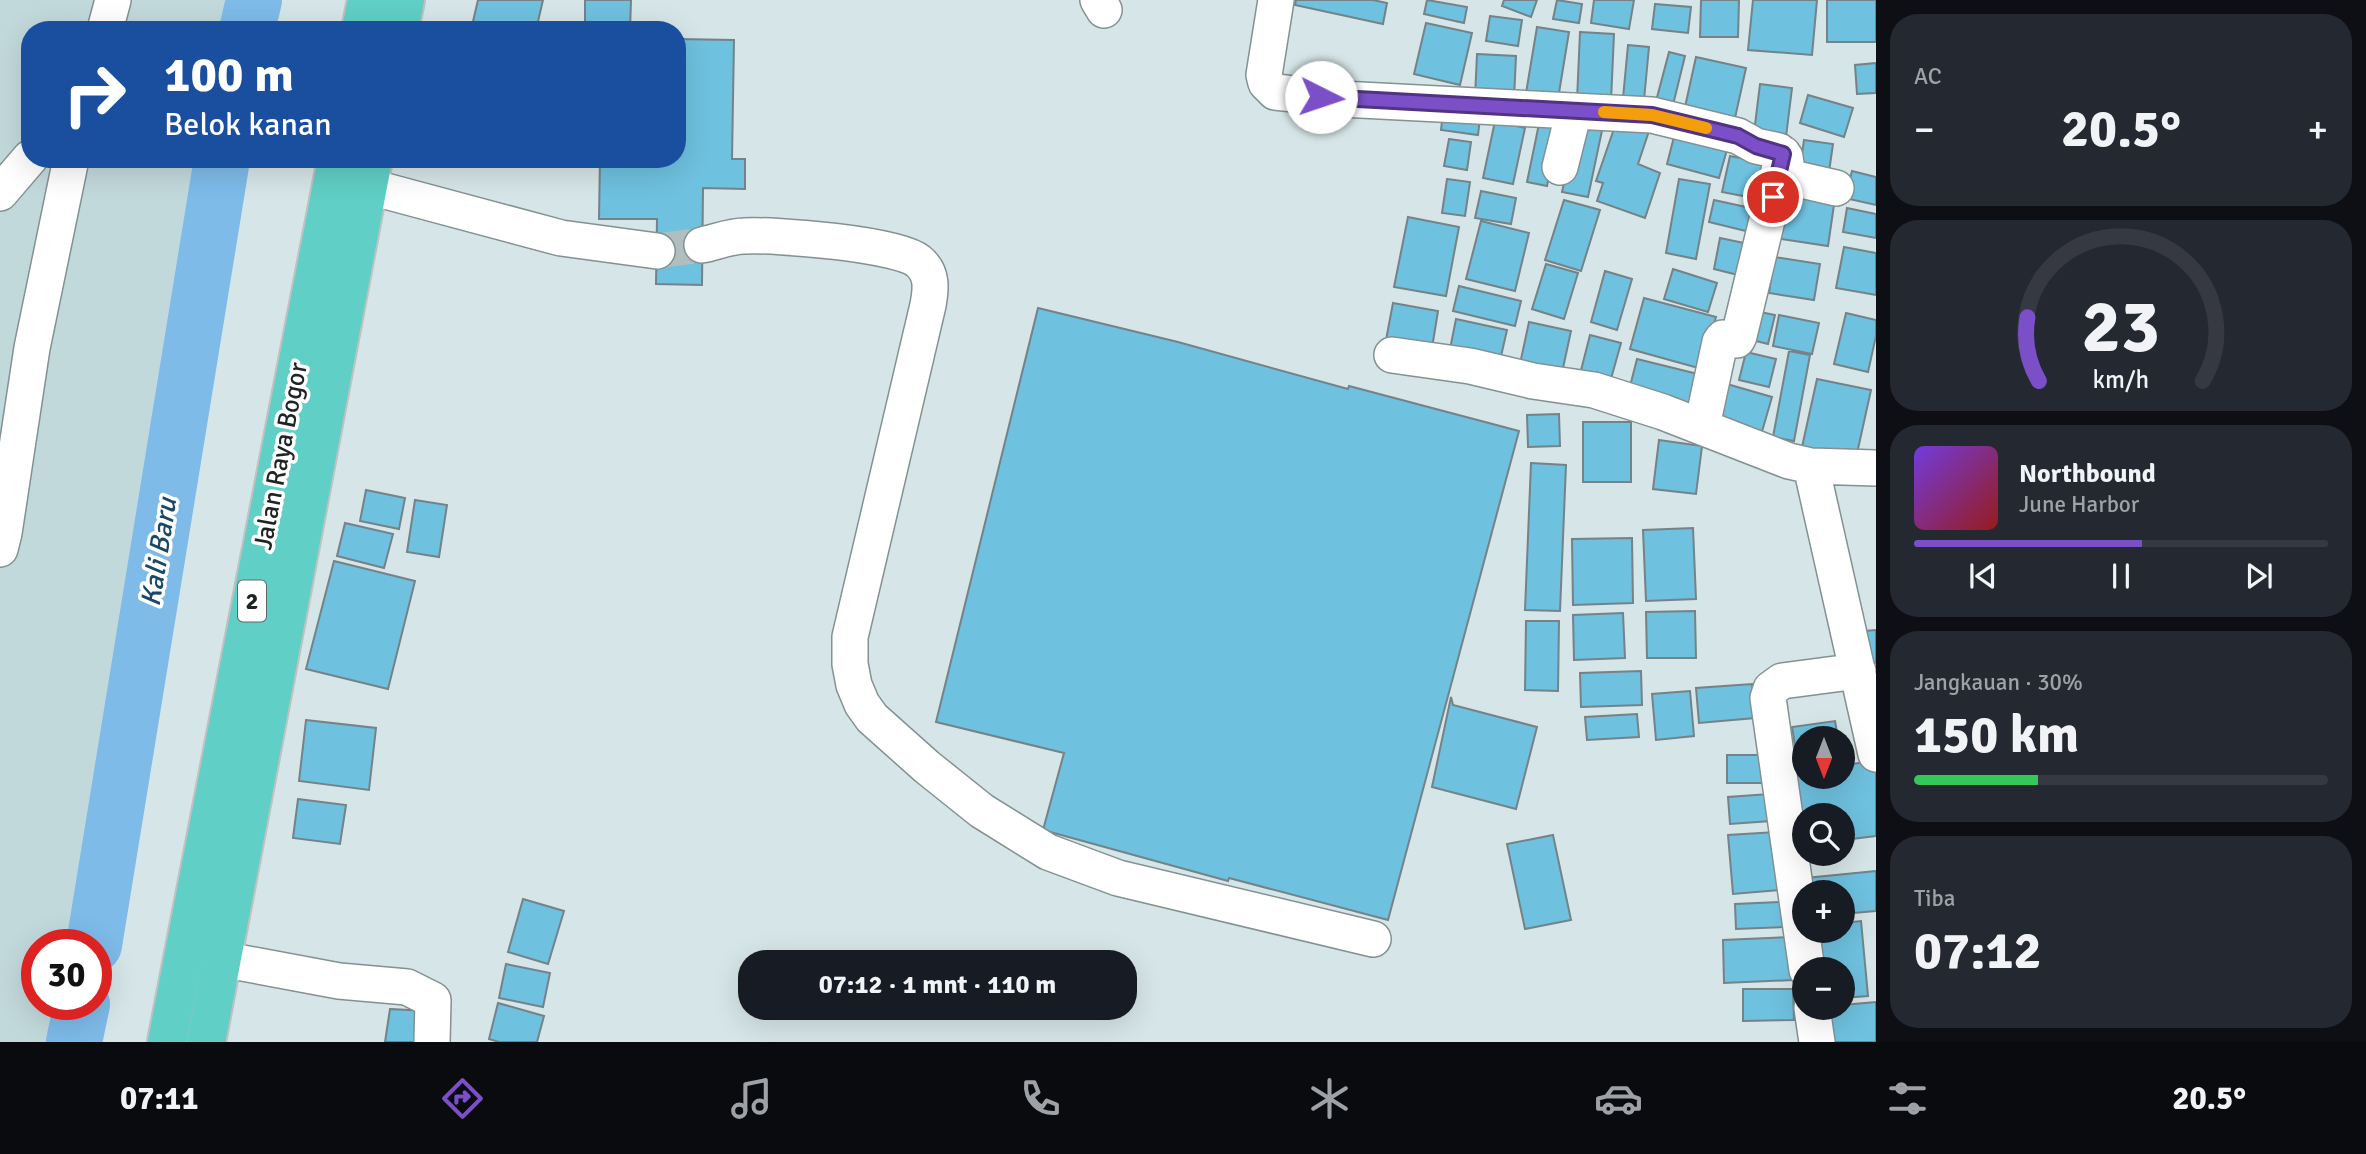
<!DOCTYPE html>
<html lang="id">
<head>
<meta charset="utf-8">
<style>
  body { margin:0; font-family:Signika,sans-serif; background:#242831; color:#f1f3f6; height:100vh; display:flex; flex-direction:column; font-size:26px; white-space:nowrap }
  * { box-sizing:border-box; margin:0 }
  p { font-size:23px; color:#9ea1a6 }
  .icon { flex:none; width:38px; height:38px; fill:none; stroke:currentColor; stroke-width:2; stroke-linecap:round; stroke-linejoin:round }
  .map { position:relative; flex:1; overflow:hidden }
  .drawer { display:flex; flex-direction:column; gap:14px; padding:14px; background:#0d0f14; width:490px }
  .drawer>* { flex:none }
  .banner { position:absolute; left:21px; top:21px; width:665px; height:147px; border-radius:28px; box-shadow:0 7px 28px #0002; background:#1a4fa0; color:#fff; overflow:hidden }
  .needle { width:46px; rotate:180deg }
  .buttons { position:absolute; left:1792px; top:726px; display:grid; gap:14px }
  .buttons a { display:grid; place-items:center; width:63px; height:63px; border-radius:50%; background:#171b24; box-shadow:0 7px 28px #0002; font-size:35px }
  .speed { position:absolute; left:21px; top:929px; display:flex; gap:14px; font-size:35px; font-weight:700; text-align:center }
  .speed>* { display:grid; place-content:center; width:91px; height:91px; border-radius:50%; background:#171b24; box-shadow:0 7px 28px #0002; line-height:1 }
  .speed .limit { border:10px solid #d22; background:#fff; color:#111 }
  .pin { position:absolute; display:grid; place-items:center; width:60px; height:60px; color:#fff; margin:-30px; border:4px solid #fff; border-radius:50%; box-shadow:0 2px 7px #0007 }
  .me { position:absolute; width:77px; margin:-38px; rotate:94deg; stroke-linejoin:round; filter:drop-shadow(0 0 5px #0008) }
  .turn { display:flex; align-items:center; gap:24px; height:147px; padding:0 28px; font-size:32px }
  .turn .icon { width:91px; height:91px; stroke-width:2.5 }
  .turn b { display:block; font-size:49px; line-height:60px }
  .big { font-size:52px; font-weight:700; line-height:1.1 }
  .drawer .tile { flex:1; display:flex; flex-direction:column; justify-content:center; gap:10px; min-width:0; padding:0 24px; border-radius:28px; background:#242831 }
  .drawer .dial { align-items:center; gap:0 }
  .dial svg { height:182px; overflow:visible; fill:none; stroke:#363941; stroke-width:7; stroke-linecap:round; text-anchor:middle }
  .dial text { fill:#f1f3f6; stroke:none }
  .song { display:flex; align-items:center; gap:21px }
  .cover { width:84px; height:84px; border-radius:10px; background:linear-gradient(135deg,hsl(260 70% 55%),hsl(0 70% 35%)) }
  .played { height:7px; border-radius:4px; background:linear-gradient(90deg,#7b4fc8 55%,#363941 55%) }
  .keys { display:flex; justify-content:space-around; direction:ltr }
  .heat { display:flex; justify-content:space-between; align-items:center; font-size:38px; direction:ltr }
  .charge { height:10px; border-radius:5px; background:linear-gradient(90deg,#34c759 30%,#363941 0) }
  .trip { position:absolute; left:738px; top:950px; width:399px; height:70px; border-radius:28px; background:#171b24; box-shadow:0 7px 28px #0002; font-weight:700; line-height:70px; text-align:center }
  .tabs { display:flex; height:112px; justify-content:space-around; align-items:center; background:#090b0e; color:#9ea1a6 }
  .tabs .icon { width:49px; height:49px }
  .tabs .selected { color:#7b4fc8 }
  .tabs b { font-size:32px; color:#f1f3f6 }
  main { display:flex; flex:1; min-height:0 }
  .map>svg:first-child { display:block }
  .built { fill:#c2d9dc }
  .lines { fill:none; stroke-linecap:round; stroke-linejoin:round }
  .river { stroke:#7ebbe9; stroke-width:56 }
  .building { fill:#6ec1df; stroke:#758287; stroke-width:2 }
  .minor-tunnel { stroke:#b1bec0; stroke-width:35; stroke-dasharray:35 18; stroke-linecap:butt }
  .minor-casing { stroke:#839192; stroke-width:38 }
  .highway-casing { stroke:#c0c1c2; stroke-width:42 }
  .minor { stroke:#fff; stroke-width:35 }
  .highway { stroke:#60cfc5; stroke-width:38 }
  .route-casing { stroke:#503382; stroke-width:18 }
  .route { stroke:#7b4fc8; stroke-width:12 }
  .slow { stroke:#f59e0b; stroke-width:12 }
  .labels { text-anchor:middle; stroke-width:7; stroke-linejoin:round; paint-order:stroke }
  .shield { fill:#fff; stroke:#626566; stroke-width:2 }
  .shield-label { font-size:24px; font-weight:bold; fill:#1e2324 }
  .street-label { font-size:26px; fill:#1e2324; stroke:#fff }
  .water-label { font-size:28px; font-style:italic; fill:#1a4968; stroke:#fff }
</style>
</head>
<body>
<main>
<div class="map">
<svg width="1876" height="1042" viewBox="0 0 1876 1042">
  <rect width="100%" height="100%" fill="#d6e5e7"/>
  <path class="built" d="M0,0H271L265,30H30V159H242L96,961V945H37V1004L88,1005L82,1042H0Z"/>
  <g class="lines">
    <path class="river" d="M247,30L254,0
      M94,945L222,159
      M74,1042L82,1004"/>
  </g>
  <path class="building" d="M478,0H543L536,30H471Z
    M585,0H631L630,30H585Z
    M1296,0H1373L1387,3L1383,24L1295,5Z
    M1427,0L1467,7L1464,23L1424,14Z
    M1504,0H1537L1531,17L1502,6Z
    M1557,0L1582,4L1579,23L1553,19Z
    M1594,0H1634L1629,29L1591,23Z
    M1701,0H1739L1738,37H1700Z
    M1753,0H1817L1812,55L1748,50Z
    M1827,0H1876V42H1827Z
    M1655,4L1691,7L1688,33L1652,29Z
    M1490,16L1522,20L1518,46L1486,41Z
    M1426,23L1472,33L1460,85L1414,74Z
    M1537,27L1569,32L1557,105L1525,99Z
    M1580,32L1614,34L1611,101L1577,100Z
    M677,39L734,40L732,159H745V189L703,188L702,285L656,284L657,219H599L600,159H677Z
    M1628,45L1649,47L1644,100L1623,98Z
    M1669,52L1685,56L1672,109L1655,105Z
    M1477,54L1516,56L1514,99L1475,97Z
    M1696,57L1746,68L1733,127L1683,116Z
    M1876,63V93L1857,94L1855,65Z
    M1760,84L1792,88L1786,137L1754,133Z
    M1808,95L1853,108L1844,137L1800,123Z
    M1444,105L1481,110L1478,135L1441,130Z
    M1579,116L1604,121L1588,197L1562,192Z
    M1540,119L1560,123L1547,186L1527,182Z
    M1617,120L1649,131L1638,164L1660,173L1645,218L1597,201L1603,183L1596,181Z
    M1495,121L1525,128L1513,184L1483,178Z
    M1677,125L1730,139L1719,178L1667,164Z
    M1449,139L1471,142L1467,170L1444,166Z
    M1804,140L1833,144L1829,172L1800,168Z
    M1730,156L1771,164L1764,200L1722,192Z
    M1852,171L1876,177V205L1845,198Z
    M1447,179L1470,182L1465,216L1442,213Z
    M1679,179L1710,184L1696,259L1666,253Z
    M1781,190L1835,198L1828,246L1774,238Z
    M1481,191L1516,198L1511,224L1475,218Z
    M1564,200L1600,210L1581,271L1545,260Z
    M1714,200L1760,210L1754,233L1709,222Z
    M1847,208L1876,214V238L1843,232Z
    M1408,217L1459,227L1446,296L1394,287Z
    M1481,221L1529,233L1515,291L1466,279Z
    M1720,238L1749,244L1742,276L1714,269Z
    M1844,247L1876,253V295L1836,288Z
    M1774,257L1820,264L1814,300L1769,293Z
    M1546,264L1578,273L1564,319L1532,309Z
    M1673,269L1717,283L1708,312L1664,299Z
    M1605,271L1632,279L1617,330L1591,322Z
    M1459,286L1521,301L1515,326L1453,311Z
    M1644,298L1716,317L1702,369L1630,349Z
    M1393,303L1438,311L1432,348L1386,340Z
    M1038,308L1178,342L1348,389L1349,386L1519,431L1388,920L1229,878L1228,881L1043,830L1064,753L936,722Z
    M1755,311L1775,315L1768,344L1748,339Z
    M1846,313L1876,320V336L1868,372L1834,364Z
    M1779,315L1819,323L1812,354L1773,346Z
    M1456,319L1507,330L1499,365L1449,354Z
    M1529,322L1571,331L1560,382L1518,373Z
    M1590,335L1621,343L1609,386L1579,378Z
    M1789,351L1810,355L1794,441L1773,437Z
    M1746,352L1776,359L1769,387L1739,380Z
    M1637,359L1706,376L1697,411L1628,394Z
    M1817,379L1871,390L1856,458L1802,447Z
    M1727,384L1772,397L1761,435L1716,421Z
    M1559,414L1560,446L1528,447L1527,415Z
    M1583,422H1631V482H1583Z
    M1659,440L1702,446L1696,494L1653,489Z
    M1531,463L1566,465L1560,611L1525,610Z
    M366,490L405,498L399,529L360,521Z
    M415,500L447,505L439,557L407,552Z
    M345,523L393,534L384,568L337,556Z
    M1693,528L1696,599L1646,601L1643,530Z
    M1632,538L1633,603L1573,605L1572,539Z
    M334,561L415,581L388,689L306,669Z
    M1695,611L1696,658H1647L1646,612Z
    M1623,613L1625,658L1574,660L1573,615Z
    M1526,621H1559L1558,691L1525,690Z
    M1876,630V663L1867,664L1865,631Z
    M1641,671L1642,705L1581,707L1580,673Z
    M1752,684L1755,718L1699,723L1696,688Z
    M1690,691L1694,736L1656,740L1652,694Z
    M1451,697L1453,705L1537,727L1516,809L1432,787Z
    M1637,714L1639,737L1587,740L1585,717Z
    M306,720L376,728L369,790L299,781Z
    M1835,721L1838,738H1804V761L1798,763L1792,727Z
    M1727,755H1769V783H1727Z
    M1876,761V836L1843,840V816H1804V843L1787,771L1804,769V777H1843V765Z
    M1769,794L1771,821L1730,824L1728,797Z
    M298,799L346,805L340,844L293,838Z
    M1776,832L1780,890L1733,894L1728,835Z
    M1553,835L1571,920L1525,929L1507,844Z
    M1876,871V911L1843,914V892H1808L1806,878Z
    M523,899L564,911L548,964L508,952Z
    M1782,902L1783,927L1736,929L1735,904Z
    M1861,921L1868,996L1843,998V970H1823L1819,931H1843V923Z
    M1791,937L1793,980L1724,983L1723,940Z
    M506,964L550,973L543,1007L499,998Z
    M1743,989H1793L1794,1020L1743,1021Z
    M1876,1002V1042H1830L1827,1008H1843V1005Z
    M498,1003L544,1016L537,1042H499L489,1039Z
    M390,1009L428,1011L424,1042H385Z"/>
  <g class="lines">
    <path class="minor-tunnel" d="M657,251L702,245"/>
    <g class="minor-casing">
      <path id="minor" d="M1098,0L1104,10
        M1276,0L1264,75L1266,83L1275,92L1341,99L1652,115L1738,136L1756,146L1779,151L1785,157L1788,177L1836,188
        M105,30L113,0
        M1560,167L1574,111
        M367,186L561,238L657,251
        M0,193L30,158
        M702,245C716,242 731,236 744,236C774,234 898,244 918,261C933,273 931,289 928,305L850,637V664L854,685L862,704L872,718L927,767L982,811L1048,852L1118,878L1373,939
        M1392,355L1470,366L1533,381L1594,390L1663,412L1789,461L1811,466L1876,468
        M1702,426L1720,342L1723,338L1737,340L1739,336L1783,154
        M1811,466L1876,754
        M0,549L4,533L32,348L71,159
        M221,959L339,981L407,987L433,1000L432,1042
        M1807,970L1768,698L1771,689L1782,681L1858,671
        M1812,1008L1817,1042"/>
    </g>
    <g class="highway-casing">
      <path id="highway" d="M361,30L367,0
        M399,30L405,0
        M167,1042L337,159
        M206,1042L373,159"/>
    </g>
    <use href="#minor" class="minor"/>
    <use href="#highway" class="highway"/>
  </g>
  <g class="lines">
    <g class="route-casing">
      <path id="route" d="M1321,97L1652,115L1738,136L1756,146L1783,154L1773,197"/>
    </g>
    <use href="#route" class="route"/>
    <path class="slow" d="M1604,112L1652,115L1706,128"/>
  </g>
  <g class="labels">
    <rect class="shield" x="238" y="580.5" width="28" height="41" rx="5"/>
    <g class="shield-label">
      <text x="252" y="609">2</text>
    </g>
    <g class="street-label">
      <text transform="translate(280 456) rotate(-79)" y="9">Jalan Raya Bogor</text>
    </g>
    <g class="water-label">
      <text transform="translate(158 552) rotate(-81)" y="10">Kali Baru</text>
    </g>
  </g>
</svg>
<div class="buttons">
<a><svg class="needle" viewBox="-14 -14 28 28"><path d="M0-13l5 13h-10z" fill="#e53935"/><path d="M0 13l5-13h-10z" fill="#9ea1a6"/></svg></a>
<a><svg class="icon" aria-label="search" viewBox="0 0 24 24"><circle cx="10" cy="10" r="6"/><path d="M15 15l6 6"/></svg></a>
<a>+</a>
<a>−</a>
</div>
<div class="speed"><div class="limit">30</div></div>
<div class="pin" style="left:1773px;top:197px;background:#d93025"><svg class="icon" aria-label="arrive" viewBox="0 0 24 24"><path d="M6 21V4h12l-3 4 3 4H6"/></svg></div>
<svg class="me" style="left:1321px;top:97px" viewBox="-20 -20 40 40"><circle r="19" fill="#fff"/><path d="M0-13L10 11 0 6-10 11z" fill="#7b4fc8"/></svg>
<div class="trip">07:12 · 1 mnt · 110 m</div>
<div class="banner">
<div class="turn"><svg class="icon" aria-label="right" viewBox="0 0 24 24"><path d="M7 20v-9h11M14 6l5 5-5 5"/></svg><div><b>100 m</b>Belok kanan</div></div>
</div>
</div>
<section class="drawer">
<div class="tile"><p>AC</p>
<div class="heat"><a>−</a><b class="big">20.5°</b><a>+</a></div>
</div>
<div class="tile dial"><svg viewBox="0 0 100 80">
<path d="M14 69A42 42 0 1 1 86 69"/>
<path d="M14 69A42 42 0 0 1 9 41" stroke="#7b4fc8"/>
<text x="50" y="56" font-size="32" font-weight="700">23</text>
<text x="50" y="72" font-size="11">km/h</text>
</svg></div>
<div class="tile">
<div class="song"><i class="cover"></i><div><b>Northbound</b><p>June Harbor</p></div></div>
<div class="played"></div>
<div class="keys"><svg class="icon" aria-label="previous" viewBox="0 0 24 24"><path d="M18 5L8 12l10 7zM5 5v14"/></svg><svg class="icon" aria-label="pause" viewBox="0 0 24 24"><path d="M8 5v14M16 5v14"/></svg><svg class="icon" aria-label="next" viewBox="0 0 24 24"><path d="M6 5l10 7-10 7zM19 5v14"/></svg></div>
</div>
<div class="tile"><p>Jangkauan · 30%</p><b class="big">150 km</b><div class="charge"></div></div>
<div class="tile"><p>Tiba</p><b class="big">07:12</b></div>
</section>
</main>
<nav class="tabs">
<b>07:11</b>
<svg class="icon selected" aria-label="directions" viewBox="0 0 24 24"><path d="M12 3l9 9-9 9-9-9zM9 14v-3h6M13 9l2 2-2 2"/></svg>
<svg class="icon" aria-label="music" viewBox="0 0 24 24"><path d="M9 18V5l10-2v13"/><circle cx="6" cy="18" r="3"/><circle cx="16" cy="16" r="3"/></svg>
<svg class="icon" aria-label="phone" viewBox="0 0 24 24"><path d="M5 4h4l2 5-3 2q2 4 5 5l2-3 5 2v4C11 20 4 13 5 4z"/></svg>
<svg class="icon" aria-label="climate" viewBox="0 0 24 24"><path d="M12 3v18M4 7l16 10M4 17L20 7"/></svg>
<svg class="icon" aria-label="car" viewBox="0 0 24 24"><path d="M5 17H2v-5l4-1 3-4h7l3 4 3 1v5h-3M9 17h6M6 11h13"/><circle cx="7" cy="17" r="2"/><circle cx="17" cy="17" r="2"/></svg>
<svg class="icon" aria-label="filters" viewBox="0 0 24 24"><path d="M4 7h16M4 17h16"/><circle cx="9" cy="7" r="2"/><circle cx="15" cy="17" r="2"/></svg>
<b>20.5°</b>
</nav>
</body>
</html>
